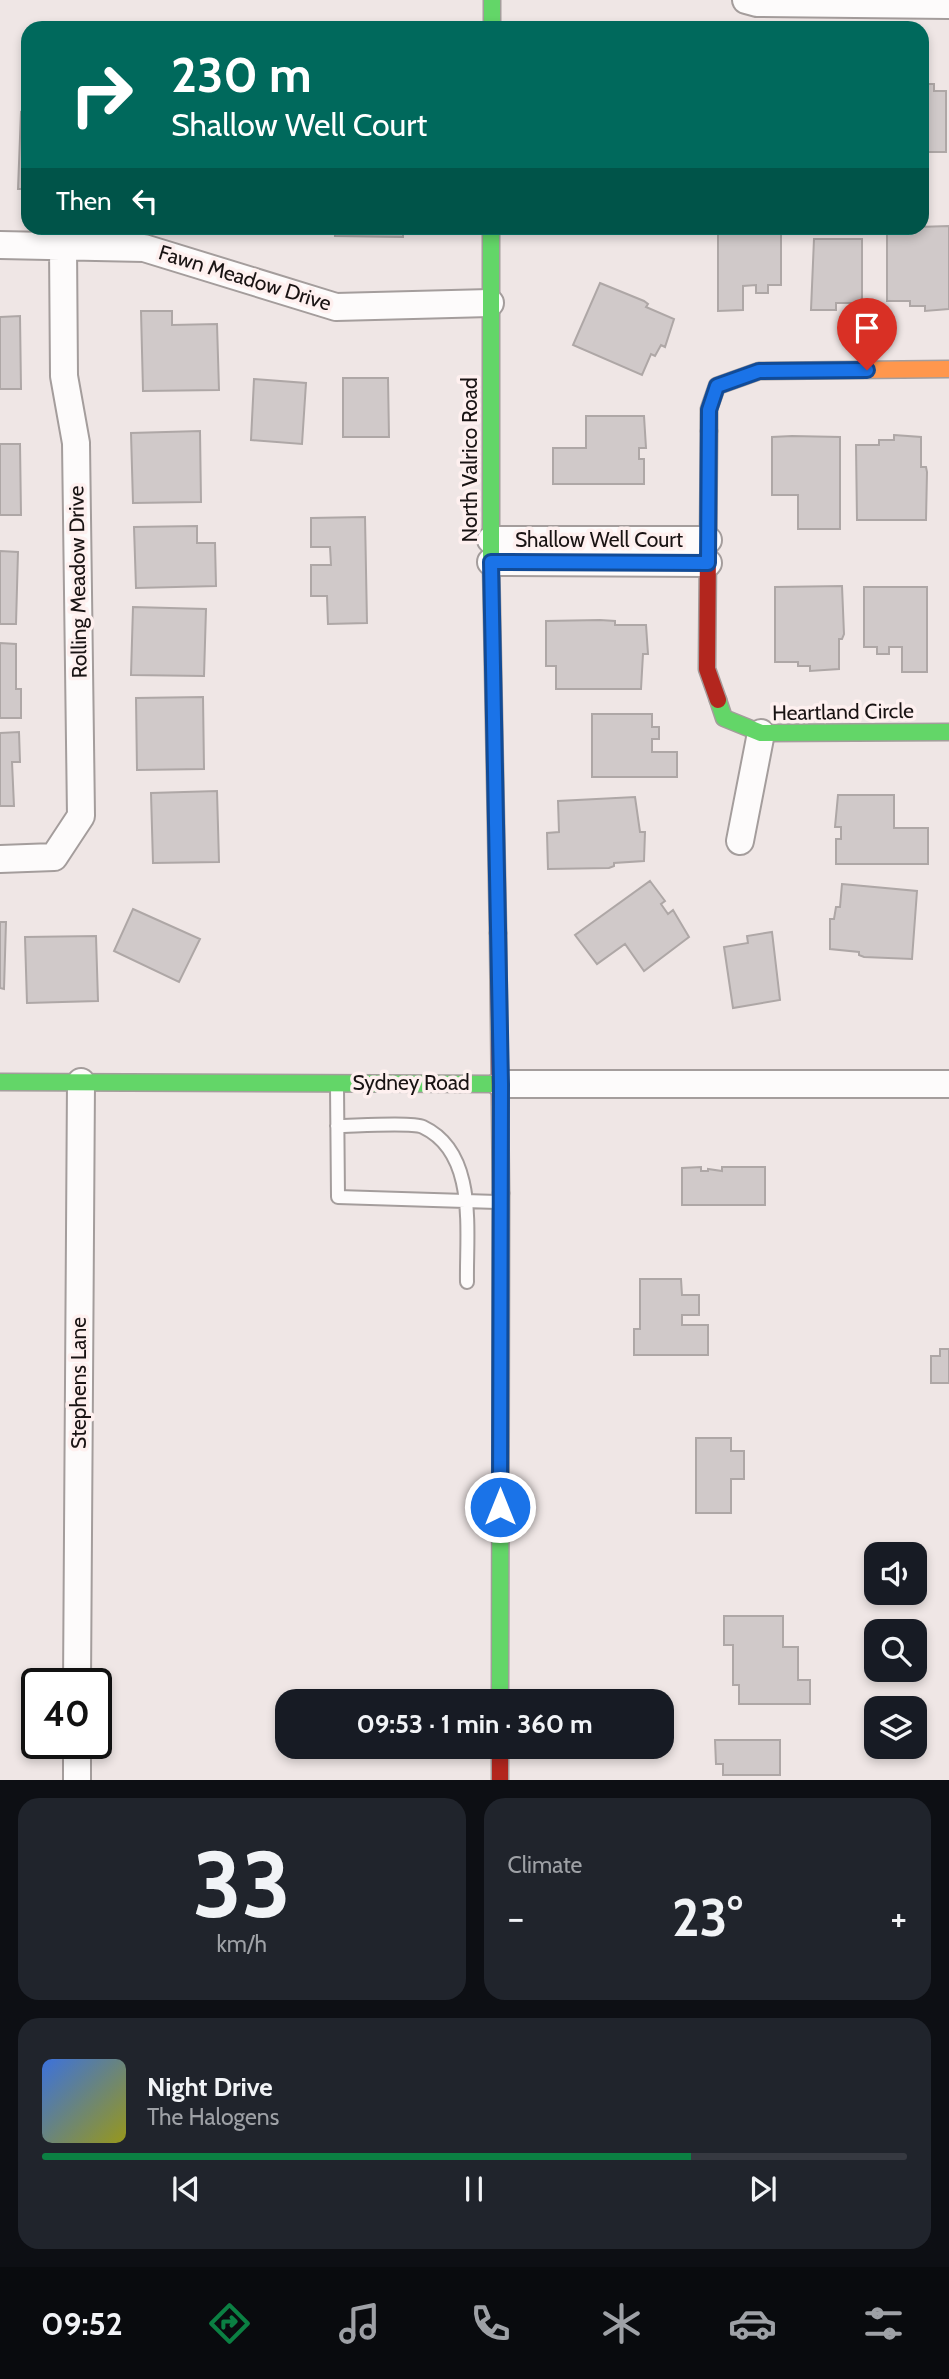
<!DOCTYPE html>
<html lang="en">
<head>
<meta charset="utf-8">
<style>
  body { margin:0; font-family:Cabin,sans-serif; background:#20242c; color:#f1f3f6; height:100vh; display:flex; flex-direction:column; font-size:26px; white-space:nowrap }
  * { box-sizing:border-box; margin:0 }
  p { font-size:23px; color:#9ea1a6 }
  .icon { flex:none; width:38px; height:38px; fill:none; stroke:currentColor; stroke-width:2; stroke-linecap:round; stroke-linejoin:round }
  .map { position:relative; height:1780px; overflow:hidden }
  .drawer { display:flex; flex-direction:column; gap:18px; padding:18px; background:#0d0f14; flex:1 }
  .drawer>* { flex:none }
  .hud { position:absolute; left:21px; top:21px; width:908px; height:214px; border-radius:21px; box-shadow:0 4px 10px #0003; background:#00695c; color:#fff; overflow:hidden }
  .controls { position:absolute; left:864px; top:1542px; display:grid; gap:14px }
  .controls a { display:grid; place-items:center; width:63px; height:63px; border-radius:14px; background:#171b24; box-shadow:0 4px 10px #0003; font-size:35px }
  .speed { position:absolute; left:21px; top:1668px; display:flex; gap:14px; font-size:35px; font-weight:700; text-align:center }
  .speed>* { display:grid; place-content:center; width:91px; height:91px; border-radius:50%; background:#171b24; box-shadow:0 4px 10px #0003; line-height:1 }
  .speed .limit { border:4px solid #111; border-radius:10px; background:#fff; color:#111 }
  .pin { position:absolute; display:grid; place-items:center; width:60px; height:60px; color:#fff; margin:-72px -30px; border-radius:50% 50% 50% 0; rotate:-45deg; box-shadow:0 0 7px #0007 }
  .pin .icon { rotate:45deg }
  .me { position:absolute; width:77px; margin:-38px; rotate:0deg; stroke-linejoin:round; filter:drop-shadow(0 0 5px #0008) }
  .turn { display:flex; align-items:center; gap:24px; height:147px; padding:0 35px; font-size:32px }
  .turn .icon { width:91px; height:91px; stroke-width:2.5 }
  .turn b { display:block; font-size:49px; line-height:60px }
  .then { display:flex; align-items:center; height:66px; padding:0 35px; background:#0003; gap:14px; font-size:26px }
  .big { font-size:52px; font-weight:800; line-height:1.1 }
  .drawer .tile { flex:1; display:flex; flex-direction:column; justify-content:center; gap:10px; min-width:0; padding:0 24px; border-radius:21px; background:#20242c }
  .drawer .dial { align-items:center; gap:0 }
  .dial b { font-size:91px; line-height:1 }
  .song { display:flex; align-items:center; gap:21px }
  .cover { width:84px; height:84px; border-radius:10px; background:linear-gradient(135deg,hsl(220 70% 55%),hsl(60 70% 35%)) }
  .played { height:7px; border-radius:4px; background:linear-gradient(90deg,#0b8043 75%,#363941 75%) }
  .keys { display:flex; justify-content:space-around; direction:ltr }
  .heat { display:flex; justify-content:space-between; align-items:center; font-size:38px; direction:ltr }
  .drawer .tiles { flex:1; display:grid; gap:18px; grid-template-columns:1fr 1fr }
  .tile:last-child { grid-column:span 2 }
  .trip { position:absolute; left:275px; top:1689px; width:399px; height:70px; border-radius:21px; background:#171b24; box-shadow:0 4px 10px #0003; font-weight:800; line-height:70px; text-align:center }
  .dock { display:flex; height:112px; justify-content:space-around; align-items:center; background:#090b0e; color:#9ea1a6 }
  .dock .icon { width:49px; height:49px }
  .dock .on { color:#0b8043 }
  .dock b { font-size:32px; color:#f1f3f6 }
  .map>svg:first-child { display:block }
  .building { fill:#d0c9c9; stroke:#aea7a6; stroke-width:2 }
  .lines { fill:none; stroke-linecap:round; stroke-linejoin:round }
  .lane-casing { stroke:#a49d9c; stroke-width:16 }
  .street-casing { stroke:#a49d9c; stroke-width:30 }
  .fast-casing { stroke:#a49d9c; stroke-width:19 }
  .slow-casing { stroke:#a49d9c; stroke-width:19 }
  .jam-casing { stroke:#a49d9c; stroke-width:19 }
  .lane { stroke:#fdfbfb; stroke-width:12 }
  .street { stroke:#fdfbfb; stroke-width:26 }
  .fast { stroke:#63d668; stroke-width:16 }
  .slow { stroke:#ff974d; stroke-width:16 }
  .jam { stroke:#b3261e; stroke-width:16 }
  .route-casing { stroke:#114b97; stroke-width:18 }
  .route { stroke:#1a73e8; stroke-width:12 }
  .labels { text-anchor:middle; stroke-width:7; stroke-linejoin:round; paint-order:stroke }
  .street-label { font-size:21px; fill:#191313; stroke:#fef0ef }
</style>
</head>
<body>
<div class="map">
<svg width="949" height="1781" viewBox="0 0 949 1781">
  <rect width="100%" height="100%" fill="#efe6e5"/>
  <path class="building" d="M922,84H934V91H946V152H922Z
    M21,112L28,113V189H18Z
    M949,226V309L925,311V306H910V301H887V228Z
    M335,228H403V237L335,236Z
    M718,228H781V285H768V293H756V285L743,286V310L718,311Z
    M814,239H862V303H836V310H811Z
    M600,283L644,301L648,304L646,307L674,319L665,347L661,345L655,356L651,354L642,375L573,345Z
    M141,311H172V325L217,324L219,390L143,391Z
    M20,316L21,389H0V317Z
    M343,378H388L389,437H343Z
    M254,379L306,383L302,444L251,440Z
    M586,416H644L646,448H639V459H644V484H553V448H586Z
    M200,431L201,502L133,503L131,433Z
    M894,435L921,437V467H926L927,472L926,520H857L856,445H879V440H894Z
    M792,436L840,437V529H798V495H772V437Z
    M0,444H20L21,515H0Z
    M365,517L367,623L328,624L327,596H311V565H331L330,547H311V518Z
    M197,526V543H215L216,586L136,588L134,527Z
    M0,551L18,552L16,624H0Z
    M842,586L844,634L842,639H839V669L810,671V666H798V662H775V587Z
    M864,587H927V672H902V647H889V654H877V647H864Z
    M133,607L206,609L204,676L131,675Z
    M600,620L615,621V625H646L648,654H643L641,689H556V666H546V621Z
    M0,643L16,644V689H21V718H0Z
    M203,697L204,769L137,770L136,698Z
    M592,714H652V727H659V739H652V752H677V777H592Z
    M19,732L20,762H12L14,806H0V733Z
    M217,791L219,862L153,863L151,793Z
    M838,795H894V828H928V864H836V839H841V827H835Z
    M635,797L640,832H645L644,861L614,863V866L609,868L548,869L547,833L559,832L558,801Z
    M650,881L665,901L661,904L668,914L673,910L689,937L644,971L625,944L597,964L575,935Z
    M842,884L917,891L912,959L864,957L859,955V952L830,949V919H834L836,907H840Z
    M133,909L200,939L179,982L114,951Z
    M0,922H6L4,989L0,988Z
    M772,932L780,1000L733,1008L724,947L748,943L747,936Z
    M96,936L98,1001L27,1003L25,937Z
    M701,1167V1171H708V1169L722,1171V1167H765V1205H682V1168Z
    M640,1279H681L682,1295H699V1315H682V1325H708V1355H634V1329H640Z
    M940,1349H949V1383H931V1356H940Z
    M696,1438H731V1451H744V1479H731V1513H696Z
    M724,1616H783V1647H798V1680H810V1704H739V1685H733V1645H724Z
    M715,1740H780V1775H723V1764H716Z"/>
  <g class="lines">
    <g class="lane-casing">
      <path id="lane" d="M337,1087L338,1197L497,1202
        M337,1126C353,1126 412,1122 423,1127C478,1153 466,1232 467,1282"/>
    </g>
    <g class="street-casing">
      <path id="street" d="M746,0L757,3L949,5
        M0,245L144,248L336,307L490,303
        M491,540H708
        M491,562L708,563
        M740,841L761,733
        M0,859L54,857L81,816L76,443L64,376L63,246
        M501,1084H949
        M77,1684L81,1082
        M77,1781V1743"/>
    </g>
    <g class="fast-casing">
      <path id="fast" d="M492,0V28
        M491,228V562L498,933
        M718,700L724,718L761,733L949,732
        M0,1082L501,1084
        M500,1701L501,1193"/>
    </g>
    <g class="slow-casing">
      <path id="slow" d="M709,431V409L717,386L759,371L949,369"/>
    </g>
    <g class="jam-casing">
      <path id="jam" d="M709,431L707,669L718,700
        M498,933L501,1193
        M500,1746V1781"/>
    </g>
    <use href="#lane" class="lane"/>
    <use href="#street" class="street"/>
    <use href="#fast" class="fast"/>
    <use href="#slow" class="slow"/>
    <use href="#jam" class="jam"/>
  </g>
  <g class="lines">
    <g class="route-casing">
      <path id="route" d="M500,1507L501,1084L491,562L708,563L709,410L717,386L759,371L867,370"/>
    </g>
    <use href="#route" class="route"/>
  </g>
  <g class="labels">
    <g class="street-label">
      <text transform="translate(245 278) rotate(17)" y="7">Fawn Meadow Drive</text>
      <text transform="translate(470 460) rotate(-90)" y="7">North Valrico Road</text>
      <text x="599" y="547">Shallow Well Court</text>
      <text transform="translate(78 582) rotate(-91)" y="7">Rolling Meadow Drive</text>
      <text transform="translate(843 712) rotate(-1)" y="7">Heartland Circle</text>
      <text x="411" y="1090">Sydney Road</text>
      <text transform="translate(79 1383) rotate(-90)" y="7">Stephens Lane</text>
    </g>
  </g>
</svg>
<div class="controls">
<a><svg class="icon" aria-label="sound" viewBox="0 0 24 24"><path d="M4 9h4l5-4v14l-5-4H4zM17 9q2 3 0 6"/></svg></a>
<a><svg class="icon" aria-label="search" viewBox="0 0 24 24"><circle cx="10" cy="10" r="6"/><path d="M15 15l6 6"/></svg></a>
<a><svg class="icon" aria-label="layers" viewBox="0 0 24 24"><path d="M12 4l9 5-9 5-9-5zM3 14l9 5 9-5"/></svg></a>
</div>
<div class="speed"><div class="limit">40</div></div>
<div class="pin" style="left:867px;top:370px;background:#d93025"><svg class="icon" aria-label="arrive" viewBox="0 0 24 24"><path d="M6 21V4h12l-3 4 3 4H6"/></svg></div>
<svg class="me" style="left:500px;top:1507px" viewBox="-20 -20 40 40"><circle r="17" fill="#1a73e8" stroke="#fff" stroke-width="3"/><path d="M0-11L8 9 0 5-8 9z" fill="#fff"/></svg>
<div class="trip">09:53 · 1 min · 360 m</div>
<div class="hud">
<div class="turn"><svg class="icon" aria-label="right" viewBox="0 0 24 24"><path d="M7 20v-9h11M14 6l5 5-5 5"/></svg><div><b>230 m</b>Shallow Well Court</div></div>
<div class="then">Then<svg class="icon" aria-label="left" viewBox="0 0 24 24"><path d="M17 20v-9H6M10 6l-5 5 5 5"/></svg></div>
</div>
</div>
<section class="drawer">
<div class="tiles">
<div class="tile dial"><b>33</b><p>km/h</p></div>
<div class="tile"><p>Climate</p>
<div class="heat"><a>−</a><b class="big">23°</b><a>+</a></div>
</div>
<div class="tile">
<div class="song"><i class="cover"></i><div><b>Night Drive</b><p>The Halogens</p></div></div>
<div class="played"></div>
<div class="keys"><svg class="icon" aria-label="previous" viewBox="0 0 24 24"><path d="M18 5L8 12l10 7zM5 5v14"/></svg><svg class="icon" aria-label="pause" viewBox="0 0 24 24"><path d="M8 5v14M16 5v14"/></svg><svg class="icon" aria-label="next" viewBox="0 0 24 24"><path d="M6 5l10 7-10 7zM19 5v14"/></svg></div>
</div>
</div>
</section>
<nav class="dock">
<b>09:52</b>
<svg class="icon on" aria-label="directions" viewBox="0 0 24 24"><path d="M12 3l9 9-9 9-9-9zM9 14v-3h6M13 9l2 2-2 2"/></svg>
<svg class="icon" aria-label="music" viewBox="0 0 24 24"><path d="M9 18V5l10-2v13"/><circle cx="6" cy="18" r="3"/><circle cx="16" cy="16" r="3"/></svg>
<svg class="icon" aria-label="phone" viewBox="0 0 24 24"><path d="M5 4h4l2 5-3 2q2 4 5 5l2-3 5 2v4C11 20 4 13 5 4z"/></svg>
<svg class="icon" aria-label="climate" viewBox="0 0 24 24"><path d="M12 3v18M4 7l16 10M4 17L20 7"/></svg>
<svg class="icon" aria-label="car" viewBox="0 0 24 24"><path d="M5 17H2v-5l4-1 3-4h7l3 4 3 1v5h-3M9 17h6M6 11h13"/><circle cx="7" cy="17" r="2"/><circle cx="17" cy="17" r="2"/></svg>
<svg class="icon" aria-label="filters" viewBox="0 0 24 24"><path d="M4 7h16M4 17h16"/><circle cx="9" cy="7" r="2"/><circle cx="15" cy="17" r="2"/></svg>
</nav>
</body>
</html>
